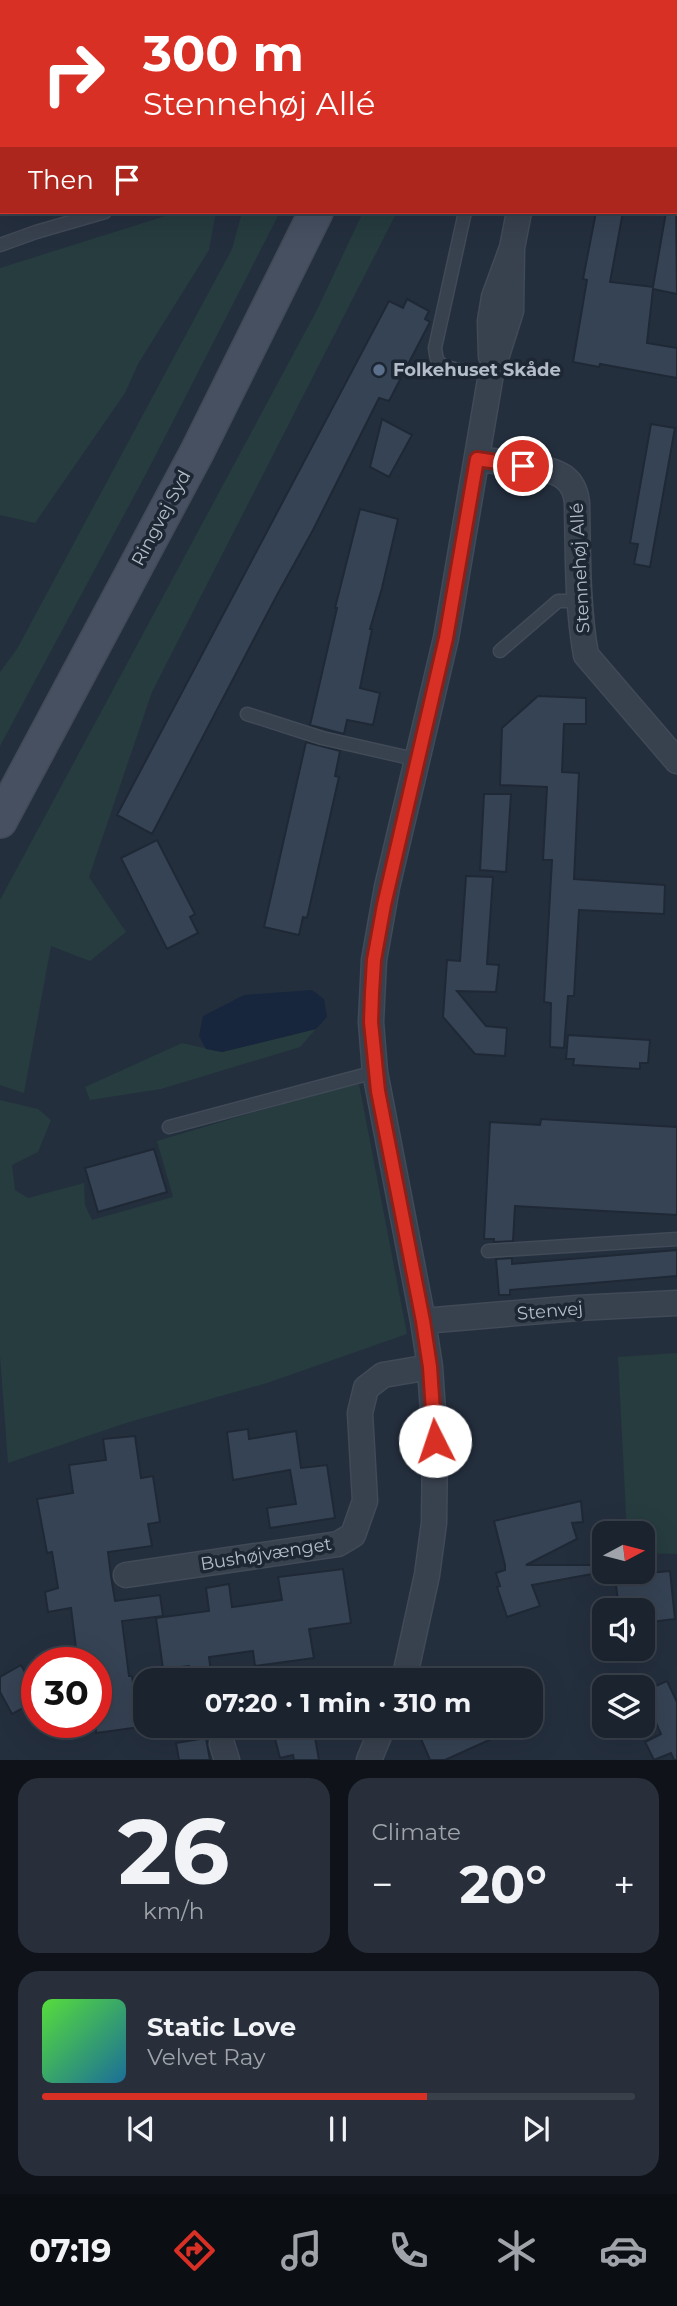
<!DOCTYPE html>
<html lang="en">
<head>
<meta charset="utf-8">
<style>
  body { margin:0; font-family:Montserrat,sans-serif; background:#282f3a; color:#f1f3f6; height:100vh; display:flex; flex-direction:column; font-size:26px; white-space:nowrap }
  * { box-sizing:border-box; margin:0 }
  p { font-size:23px; color:#a0a4aa }
  .icon { flex:none; width:38px; height:38px; fill:none; stroke:currentColor; stroke-width:2; stroke-linecap:round; stroke-linejoin:round }
  .map { position:relative; height:1760px; overflow:hidden }
  .panel { display:flex; flex-direction:column; gap:18px; padding:18px; background:#0f1319; flex:1 }
  .panel>* { flex:none }
  .hud { position:absolute; left:0px; top:0px; width:677px; height:214px; box-shadow:0 7px 28px #0002,0 0 0 2px #39404a; background:#d93025; color:#fff; overflow:hidden }
  .needle { width:46px; rotate:83deg }
  .fabs { position:absolute; left:592px; top:1521px; display:grid; gap:14px }
  .fabs a { display:grid; place-items:center; width:63px; height:63px; border-radius:14px; background:#1b232e; box-shadow:0 7px 28px #0002,0 0 0 2px #39404a; font-size:35px }
  .speed { position:absolute; left:21px; top:1647px; display:flex; gap:14px; font-size:35px; font-weight:700; text-align:center }
  .speed>* { display:grid; place-content:center; width:91px; height:91px; border-radius:50%; background:#1b232e; box-shadow:0 7px 28px #0002,0 0 0 2px #39404a; line-height:1 }
  .speed .limit { border:10px solid #d22; background:#fff; color:#111 }
  .pin { position:absolute; display:grid; place-items:center; width:60px; height:60px; color:#fff; margin:-30px; border:4px solid #fff; border-radius:50%; box-shadow:0 2px 7px #0007 }
  .me { position:absolute; width:77px; margin:-38px; rotate:356deg; stroke-linejoin:round; filter:drop-shadow(0 0 5px #0008) }
  .turn { display:flex; align-items:center; gap:24px; height:147px; padding:0 28px; font-size:32px }
  .turn .icon { width:91px; height:91px; stroke-width:2.5 }
  .turn b { display:block; font-size:49px; line-height:60px }
  .then { display:flex; align-items:center; height:66px; padding:0 28px; background:#0003; gap:14px; font-size:26px }
  .big { font-size:52px; font-weight:700; line-height:1.1 }
  .panel .tile { flex:1; display:flex; flex-direction:column; justify-content:center; gap:10px; min-width:0; padding:0 24px; border-radius:21px; background:#282f3a }
  .panel .dial { align-items:center; gap:0 }
  .dial b { font-size:91px; line-height:1 }
  .song { display:flex; align-items:center; gap:21px }
  .cover { width:84px; height:84px; border-radius:10px; background:linear-gradient(135deg,hsl(110 70% 55%),hsl(200 70% 35%)) }
  .played { height:7px; border-radius:4px; background:linear-gradient(90deg,#d93025 65%,#39404a 65%) }
  .keys { display:flex; justify-content:space-around; direction:ltr }
  .heat { display:flex; justify-content:space-between; align-items:center; font-size:38px; direction:ltr }
  .panel .tiles { flex:1; display:grid; gap:18px; grid-template-columns:1fr 1fr }
  .tile:last-child { grid-column:span 2 }
  .trip { position:absolute; left:133px; top:1668px; width:410px; height:70px; border-radius:21px; background:#1b232e; box-shadow:0 7px 28px #0002,0 0 0 2px #39404a; font-weight:700; line-height:70px; text-align:center }
  .dock { display:flex; height:112px; justify-content:space-around; align-items:center; background:#0b0e12; color:#a0a4aa }
  .dock .icon { width:49px; height:49px }
  .dock .current { color:#d93025 }
  .dock b { font-size:32px; color:#f1f3f6 }
  .map>svg:first-child { display:block }
  .green { fill:#263c3f }
  .water { fill:#17263c }
  .building { fill:#364354; stroke:#1f2835; stroke-width:2 }
  .lines { fill:none; stroke-linecap:round; stroke-linejoin:round }
  .lane-casing { stroke:#414a57; stroke-width:15 }
  .street-casing { stroke:#414a57; stroke-width:27 }
  .secondary-casing { stroke:#414a57; stroke-width:36 }
  .lane { stroke:#38414e; stroke-width:12 }
  .street { stroke:#38414e; stroke-width:24 }
  .secondary { stroke:#465061; stroke-width:33 }
  .route-casing { stroke:#8d1f18; stroke-width:18 }
  .route { stroke:#d93025; stroke-width:12 }
  .service-dot { fill:#5c6f8a; stroke:#1d2633; stroke-width:2.5 }
  .labels { text-anchor:middle; stroke-width:7; stroke-linejoin:round; paint-order:stroke }
  .poi-label { font-size:18px; font-weight:bold; fill:#b4bcc9; stroke:#1d2633; text-anchor:start }
  .street-label { font-size:18px; fill:#b4bcc9; stroke:#1d2633 }
</style>
</head>
<body>
<div class="map">
<svg width="677" height="1760" viewBox="0 0 677 1760">
  <rect width="100%" height="100%" fill="#242f3e"/>
  <path class="green" d="M178,212H216L209,250L138,364L125,393L35,523L0,515V268Z
    M242,212H280L147,472L0,746V672L17,649L232,249Z
    M363,212H397L152,692L89,877L126,932L90,961L51,946L24,1093L0,1085V900L317,310Z
    M316,1029L300,1047L161,1089L90,1100L85,1087L182,1043L222,1052Z
    M359,1084L407,1334L267,1383L126,1423L8,1463L0,1356V1100L38,1109L51,1120L38,1152L12,1165L15,1190L28,1198L84,1183L85,1205L92,1220L173,1197L157,1141L322,1092Z
    M677,1353V1554L642,1553V1533H627L618,1357Z"/>
  <path class="water" d="M312,990L324,999L327,1017L316,1029L222,1052L206,1049L199,1036L203,1016L244,995Z"/>
  <path class="building" d="M676,204L677,294L653,289L647,343L677,348V378L600,364L599,367L573,362L587,280L583,279L596,212H623L610,282L653,287L666,212H676Z
    M407,299L429,311L425,319L430,322L389,401L379,398L313,530L277,595L152,834L117,815L389,301L403,308Z
    M382,419L412,435L389,477L370,467Z
    M651,424L675,428L650,567L634,564L638,544L630,543Z
    M360,509L398,519L382,588L370,629H372L360,688L380,693L373,725L347,720L344,734L310,725L337,608H335Z
    M538,696L586,698V724H564L562,772L579,773L574,879L665,885L664,914L579,910L574,996H568L564,1048L550,1047L551,1003L544,1002L552,860H543L547,787L500,785L502,728Z
    M306,742L340,751L335,776L339,777L307,918L303,917L299,935L264,927Z
    M484,794H511L506,872L480,870Z
    M157,840L195,914L190,917L198,933L167,949L121,858Z
    M466,876L493,877L487,964L499,965L496,992L457,991L486,1026L507,1028L505,1056L475,1054L443,1017L447,960L460,961Z
    M568,1035L650,1040L648,1063H640V1069L573,1065L574,1059H566Z
    M541,1119L677,1127V1215L515,1206L513,1241L494,1242V1239H484L490,1122L540,1125Z
    M154,1149L167,1192L98,1212L85,1168Z
    M677,1250V1276L510,1290V1295H499L496,1259L512,1258V1264Z
    M248,1429L249,1439L296,1431L301,1468L327,1465L335,1518L270,1528L267,1508L296,1504L290,1470L233,1480L227,1432Z
    M135,1436L141,1478L153,1476L160,1522L148,1524L152,1546L108,1552L111,1576L115,1601L160,1595L163,1616L122,1621L129,1676H132L140,1727L96,1733V1708L104,1707L98,1664L87,1654L77,1656L71,1608L48,1612L45,1592L58,1588L52,1552L47,1553L37,1499L73,1493L69,1465L106,1460L103,1439Z
    M581,1501L583,1522L572,1523L577,1539L526,1565H591L592,1574L532,1585L540,1606L507,1617L497,1587L500,1586L496,1573L505,1570V1565L494,1521Z
    M343,1569L351,1623L309,1629L314,1658L255,1666L253,1651L209,1657L212,1680H191L189,1666L163,1669L156,1618L209,1611L206,1588L229,1584L232,1607L282,1600L278,1577Z
    M670,1571L675,1619L642,1623V1610H619L615,1576Z
    M21,1665L37,1693V1700L12,1714L0,1692V1677Z
    M667,1681L677,1702V1760H674L671,1753L654,1760L645,1742L661,1734L642,1692Z
    M283,1726H313L319,1760H294L293,1755L280,1758L275,1739L285,1736Z
    M451,1726H520L445,1760H430L421,1739Z
    M206,1738L210,1760H179L176,1743Z"/>
  <g class="lines">
    <g class="lane-casing">
      <path id="lane" d="M352,0V2
        M465,212L435,348C436,354 436,361 441,364C449,371 480,372 491,374
        M0,245L36,232L105,212
        M500,651L558,601H581
        M247,714L322,738L419,760
        M169,1127L375,1072
        M488,1251L677,1239"/>
    </g>
    <g class="street-casing">
      <path id="street" d="M562,2L563,0
        M676,66L677,68
        M491,356L490,321L494,297L512,248L519,212
        M477,459C498,462 550,465 565,478C573,484 576,493 577,503C578,553 577,605 586,655L677,761
        M423,1321L577,1308L677,1303
        M126,1575L338,1544L353,1535L365,1501L360,1413L366,1388L383,1375L430,1367
        M404,1680L427,1575L434,1523L435,1441L430,1367L423,1321L375,1072L371,1022L374,960L387,887L446,638L491,374L511,311L512,248
        M222,1744L227,1760
        M369,1760L383,1726"/>
    </g>
    <g class="secondary-casing">
      <path id="secondary" d="M410,2L411,0
        M0,821L197,452L316,212"/>
    </g>
    <use href="#lane" class="lane"/>
    <use href="#street" class="street"/>
    <use href="#secondary" class="secondary"/>
  </g>
  <g class="lines">
    <g class="route-casing">
      <path id="route" d="M435,1441L430,1367L423,1321L378,1091L371,1022L372,993L374,960L384,905L446,638L477,459L523,466"/>
    </g>
    <use href="#route" class="route"/>
  </g>
  <circle class="service-dot" cx="379" cy="370" r="7"/>
  <g class="labels">
    <g class="poi-label">
      <text x="393" y="376">Folkehuset Skåde</text>
    </g>
    <g class="street-label">
      <text transform="translate(161 518) rotate(-62)" y="6">Ringvej Syd</text>
      <text transform="translate(580 568) rotate(-93)" y="6">Stennehøj Allé</text>
      <text transform="translate(550 1311) rotate(-5)" y="6">Stenvej</text>
      <text transform="translate(266 1554) rotate(-9)" y="6">Bushøjvænget</text>
    </g>
  </g>
</svg>
<div class="fabs">
<a><svg class="needle" viewBox="-14 -14 28 28"><path d="M0-13l5 13h-10z" fill="#e53935"/><path d="M0 13l5-13h-10z" fill="#a0a4aa"/></svg></a>
<a><svg class="icon" aria-label="sound" viewBox="0 0 24 24"><path d="M4 9h4l5-4v14l-5-4H4zM17 9q2 3 0 6"/></svg></a>
<a><svg class="icon" aria-label="layers" viewBox="0 0 24 24"><path d="M12 4l9 5-9 5-9-5zM3 14l9 5 9-5"/></svg></a>
</div>
<div class="speed"><div class="limit">30</div></div>
<div class="pin" style="left:523px;top:466px;background:#d93025"><svg class="icon" aria-label="arrive" viewBox="0 0 24 24"><path d="M6 21V4h12l-3 4 3 4H6"/></svg></div>
<svg class="me" style="left:435px;top:1441px" viewBox="-20 -20 40 40"><circle r="19" fill="#fff"/><path d="M0-13L10 11 0 6-10 11z" fill="#d93025"/></svg>
<div class="trip">07:20 · 1 min · 310 m</div>
<div class="hud">
<div class="turn"><svg class="icon" aria-label="right" viewBox="0 0 24 24"><path d="M7 20v-9h11M14 6l5 5-5 5"/></svg><div><b>300 m</b>Stennehøj Allé</div></div>
<div class="then">Then<svg class="icon" aria-label="arrive" viewBox="0 0 24 24"><path d="M6 21V4h12l-3 4 3 4H6"/></svg></div>
</div>
</div>
<section class="panel">
<div class="tiles">
<div class="tile dial"><b>26</b><p>km/h</p></div>
<div class="tile"><p>Climate</p>
<div class="heat"><a>−</a><b class="big">20°</b><a>+</a></div>
</div>
<div class="tile">
<div class="song"><i class="cover"></i><div><b>Static Love</b><p>Velvet Ray</p></div></div>
<div class="played"></div>
<div class="keys"><svg class="icon" aria-label="previous" viewBox="0 0 24 24"><path d="M18 5L8 12l10 7zM5 5v14"/></svg><svg class="icon" aria-label="pause" viewBox="0 0 24 24"><path d="M8 5v14M16 5v14"/></svg><svg class="icon" aria-label="next" viewBox="0 0 24 24"><path d="M6 5l10 7-10 7zM19 5v14"/></svg></div>
</div>
</div>
</section>
<nav class="dock">
<b>07:19</b>
<svg class="icon current" aria-label="directions" viewBox="0 0 24 24"><path d="M12 3l9 9-9 9-9-9zM9 14v-3h6M13 9l2 2-2 2"/></svg>
<svg class="icon" aria-label="music" viewBox="0 0 24 24"><path d="M9 18V5l10-2v13"/><circle cx="6" cy="18" r="3"/><circle cx="16" cy="16" r="3"/></svg>
<svg class="icon" aria-label="phone" viewBox="0 0 24 24"><path d="M5 4h4l2 5-3 2q2 4 5 5l2-3 5 2v4C11 20 4 13 5 4z"/></svg>
<svg class="icon" aria-label="climate" viewBox="0 0 24 24"><path d="M12 3v18M4 7l16 10M4 17L20 7"/></svg>
<svg class="icon" aria-label="car" viewBox="0 0 24 24"><path d="M5 17H2v-5l4-1 3-4h7l3 4 3 1v5h-3M9 17h6M6 11h13"/><circle cx="7" cy="17" r="2"/><circle cx="17" cy="17" r="2"/></svg>
</nav>
</body>
</html>
